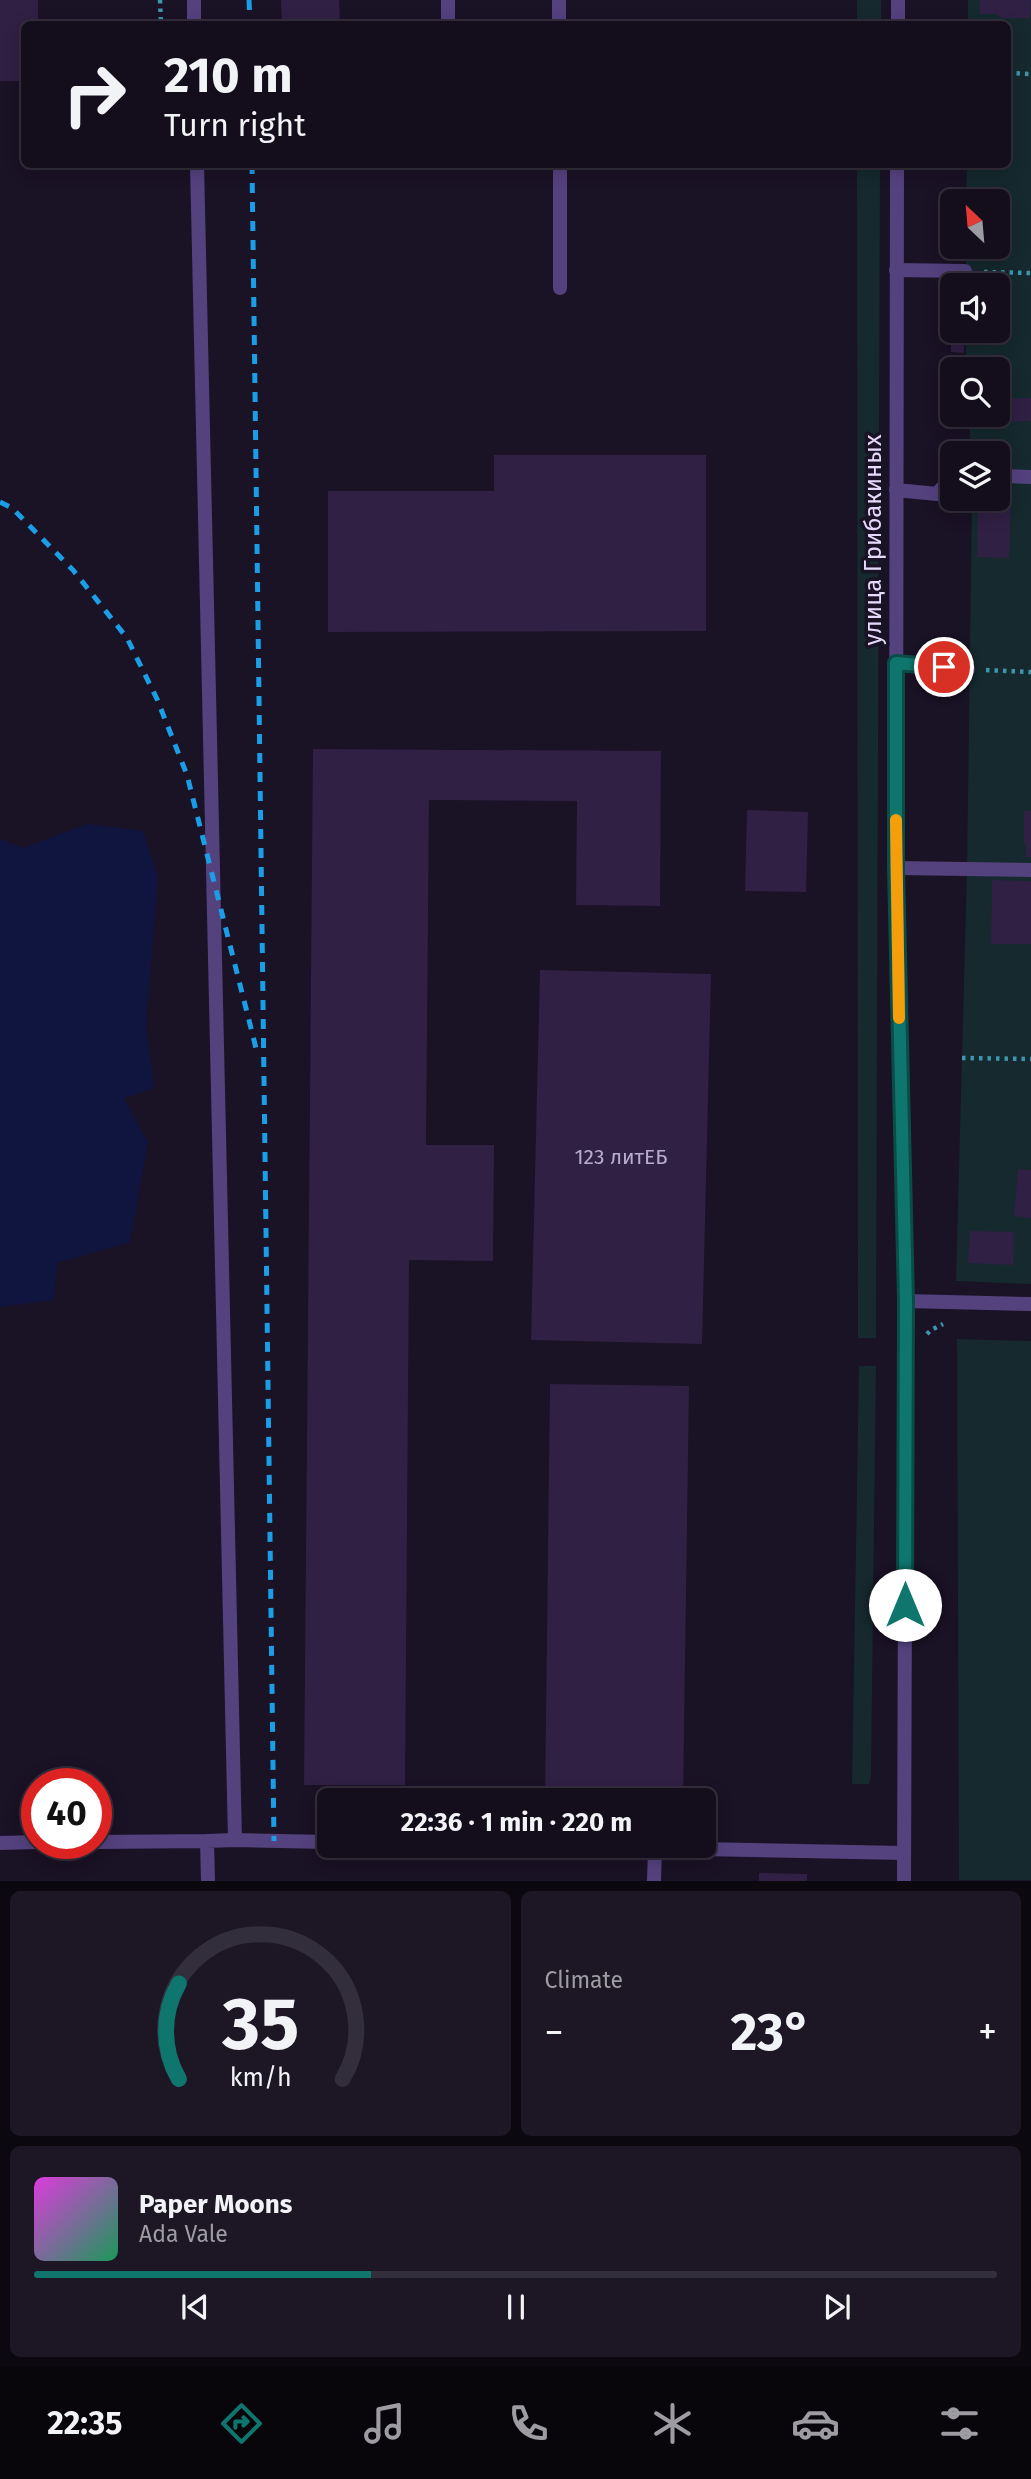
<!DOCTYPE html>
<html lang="en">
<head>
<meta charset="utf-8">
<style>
  body { margin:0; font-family:"Fira Sans",sans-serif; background:#1d1725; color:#f1f3f6; height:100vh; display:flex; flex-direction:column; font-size:26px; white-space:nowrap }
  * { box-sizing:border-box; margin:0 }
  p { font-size:23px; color:#9d9ca3 }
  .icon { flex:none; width:38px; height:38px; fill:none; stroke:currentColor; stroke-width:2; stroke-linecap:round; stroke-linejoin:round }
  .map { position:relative; height:1881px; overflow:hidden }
  .sheet { display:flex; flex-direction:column; gap:10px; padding:10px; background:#0b080f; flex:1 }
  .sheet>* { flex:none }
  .banner { position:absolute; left:21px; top:21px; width:990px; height:147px; border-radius:10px; box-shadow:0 4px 18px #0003,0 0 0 2px #332e3b; background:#140e1c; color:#f1f3f6; overflow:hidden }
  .needle { width:46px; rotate:334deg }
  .buttons { position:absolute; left:940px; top:189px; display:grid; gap:14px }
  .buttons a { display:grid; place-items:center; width:70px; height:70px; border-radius:10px; background:#140e1c; box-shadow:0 4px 18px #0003,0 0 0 2px #332e3b; font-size:35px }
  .speed { position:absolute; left:21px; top:1768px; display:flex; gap:14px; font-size:35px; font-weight:700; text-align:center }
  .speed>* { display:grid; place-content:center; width:91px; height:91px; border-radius:50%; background:#140e1c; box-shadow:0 4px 18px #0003,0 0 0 2px #332e3b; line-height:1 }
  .speed .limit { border:10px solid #d22; background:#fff; color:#111 }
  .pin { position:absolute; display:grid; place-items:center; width:60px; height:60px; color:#fff; margin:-30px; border:4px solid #fff; border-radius:50%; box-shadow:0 2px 7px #0007 }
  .me { position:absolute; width:77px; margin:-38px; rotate:0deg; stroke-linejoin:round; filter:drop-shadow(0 0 5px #0008) }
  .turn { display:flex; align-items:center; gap:24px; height:147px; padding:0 28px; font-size:32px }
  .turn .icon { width:91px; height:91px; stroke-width:2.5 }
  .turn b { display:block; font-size:49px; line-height:60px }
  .big { font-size:52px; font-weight:700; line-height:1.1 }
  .sheet .widget { flex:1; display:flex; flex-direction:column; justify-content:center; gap:10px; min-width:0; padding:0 24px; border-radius:10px; background:#1d1725 }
  .sheet .dial { align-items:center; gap:0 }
  .dial svg { height:182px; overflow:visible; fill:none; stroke:#332e3b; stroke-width:7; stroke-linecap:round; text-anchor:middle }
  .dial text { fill:#f1f3f6; stroke:none }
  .song { display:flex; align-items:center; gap:21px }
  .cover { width:84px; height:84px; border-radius:10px; background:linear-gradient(135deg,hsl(300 70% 55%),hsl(150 70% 35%)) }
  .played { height:7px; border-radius:4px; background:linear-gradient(90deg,#0f766e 35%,#332e3b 35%) }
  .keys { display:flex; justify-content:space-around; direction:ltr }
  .heat { display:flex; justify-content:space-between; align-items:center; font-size:38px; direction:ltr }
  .sheet .tiles { flex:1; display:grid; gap:10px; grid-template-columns:1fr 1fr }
  .widget:last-child { grid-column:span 2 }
  .trip { position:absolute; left:317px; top:1788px; width:399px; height:70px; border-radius:10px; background:#140e1c; box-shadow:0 4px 18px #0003,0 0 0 2px #332e3b; font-weight:700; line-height:70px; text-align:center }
  .menu { display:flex; height:112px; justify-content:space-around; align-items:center; background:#08060b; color:#9d9ca3 }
  .menu .icon { width:49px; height:49px }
  .menu .active { color:#0f766e }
  .menu b { font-size:32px; color:#f1f3f6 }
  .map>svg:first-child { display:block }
  .green { fill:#15292e }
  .water { fill:#101540 }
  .building { fill:#302044 }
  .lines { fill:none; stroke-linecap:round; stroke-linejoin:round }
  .path { stroke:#3d96ac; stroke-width:4.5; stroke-dasharray:3.5 5; stroke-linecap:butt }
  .service { stroke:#54427f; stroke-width:14 }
  .minor { stroke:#54427f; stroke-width:14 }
  .tertiary { stroke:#54427f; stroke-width:14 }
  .rail { stroke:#1b9ee6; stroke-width:5; stroke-dasharray:10 9; stroke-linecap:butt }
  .route-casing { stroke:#0a4d48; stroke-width:18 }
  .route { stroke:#0f766e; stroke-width:12 }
  .slow { stroke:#f59e0b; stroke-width:12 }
  .labels { text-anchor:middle; stroke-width:7; stroke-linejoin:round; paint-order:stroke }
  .number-label { font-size:21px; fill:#b8accd }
  .street-label { font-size:24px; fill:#e6dafb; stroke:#1a1225 }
</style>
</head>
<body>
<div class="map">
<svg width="1031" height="1881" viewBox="0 0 1031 1881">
  <rect width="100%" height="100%" fill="#1a1225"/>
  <path class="green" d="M857,0H881V24H857Z
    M968,0H1031V1284L956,1281L967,868L972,499H998V453H970V415H998V369H969L966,365V331H998V285H966V247H998V201H966L967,165L1008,164V24H968Z
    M857,165H880L876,1338H858Z
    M957,1339L1031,1341V1880H959Z
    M859,1366H876L871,1774L869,1784H852Z"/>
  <path class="water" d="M87,824L143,831L158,877L146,1026L154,1088L124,1098L148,1143L130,1242L57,1263L54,1300L0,1307V839L23,848Z"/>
  <path class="building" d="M0,0H38V24H24V81H0Z
    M281,0H339L340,24H282Z
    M980,0H1031L1030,18H1001L996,14H980Z
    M951,338H964V353L951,352Z
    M1031,398V421L1003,422V399Z
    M494,455H706V631L328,632V491H494Z
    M978,503L1011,504L1009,558L977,557Z
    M313,749L661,751L660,906L576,905L577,801L429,800L426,1145H494L493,1261L409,1260L405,1785H304Z
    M747,810L808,812L806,892L745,891Z
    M1024,811H1031V857H1026V843H1024Z
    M992,880L1031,881V944H991Z
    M540,970L711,974L702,1344L531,1340Z
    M1018,1169L1031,1170V1218L1014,1216Z
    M970,1231L1014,1232L1013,1265L968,1263Z
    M550,1384L689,1386L683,1801H545Z
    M759,1873L807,1874V1881H759Z"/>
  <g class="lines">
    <path class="path" d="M160,0L161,24
      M1008,73L1031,74
      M984,272L1031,273
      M986,670L1031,672
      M962,1058L1031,1059
      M927,1334L931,1330L943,1324"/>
    <path class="service" d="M194,0V24
      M559,0V24
      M448,24V0
      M197,164L235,1840L207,1841L208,1881
      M560,164V288
      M896,270L965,271
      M998,476L1031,477
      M896,490L937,494L952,477
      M896,663L968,669
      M896,868L1031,870
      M235,1840L329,1842
      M96,1842L207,1841
      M0,1843L37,1842
      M545,1846L904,1853
      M654,1881L655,1849"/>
    <path class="minor" d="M906,1301L1031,1304"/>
    <path class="tertiary" d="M898,24V0
      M897,164L896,868L906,1301L904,1881"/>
    <path class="rail" d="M249,0L250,24
      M252,164L274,1841
      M0,502L12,508L73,570L127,638L157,699L187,775L257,1052"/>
  </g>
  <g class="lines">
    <g class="route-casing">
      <path id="route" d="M905,1605L906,1301L896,868V663L944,667"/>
    </g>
    <use href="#route" class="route"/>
    <path class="slow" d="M896,820L899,1018"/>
  </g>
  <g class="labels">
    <g class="number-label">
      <text x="621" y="1164">123 литЕБ</text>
    </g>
    <g class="street-label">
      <text transform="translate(873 540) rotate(-90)" y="8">улица Грибакиных</text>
    </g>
  </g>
</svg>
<div class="buttons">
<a><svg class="needle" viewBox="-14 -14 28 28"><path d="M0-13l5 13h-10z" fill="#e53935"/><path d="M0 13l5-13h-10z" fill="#9d9ca3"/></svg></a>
<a><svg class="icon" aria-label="sound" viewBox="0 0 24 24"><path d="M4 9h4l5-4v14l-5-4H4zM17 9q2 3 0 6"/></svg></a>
<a><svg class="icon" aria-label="search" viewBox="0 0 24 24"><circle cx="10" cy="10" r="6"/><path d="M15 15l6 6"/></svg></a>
<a><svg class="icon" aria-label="layers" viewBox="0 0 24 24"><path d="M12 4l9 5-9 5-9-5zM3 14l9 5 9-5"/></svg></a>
</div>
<div class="speed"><div class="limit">40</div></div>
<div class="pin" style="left:944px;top:667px;background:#d93025"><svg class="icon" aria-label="arrive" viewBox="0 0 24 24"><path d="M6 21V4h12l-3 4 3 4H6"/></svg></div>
<svg class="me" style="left:905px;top:1605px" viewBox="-20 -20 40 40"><circle r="19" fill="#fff"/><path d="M0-13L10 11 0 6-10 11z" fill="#0f766e"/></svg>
<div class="trip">22:36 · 1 min · 220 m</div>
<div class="banner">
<div class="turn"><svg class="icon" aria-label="right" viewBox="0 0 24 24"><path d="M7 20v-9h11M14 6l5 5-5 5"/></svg><div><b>210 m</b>Turn right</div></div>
</div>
</div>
<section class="sheet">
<div class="tiles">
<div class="widget dial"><svg viewBox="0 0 100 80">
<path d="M14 69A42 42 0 1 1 86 69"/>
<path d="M14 69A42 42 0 0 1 14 27" stroke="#0f766e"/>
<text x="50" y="56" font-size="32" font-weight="700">35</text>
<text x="50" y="72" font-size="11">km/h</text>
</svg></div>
<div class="widget"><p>Climate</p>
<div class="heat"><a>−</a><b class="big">23°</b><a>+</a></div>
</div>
<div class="widget">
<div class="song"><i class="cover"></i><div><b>Paper Moons</b><p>Ada Vale</p></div></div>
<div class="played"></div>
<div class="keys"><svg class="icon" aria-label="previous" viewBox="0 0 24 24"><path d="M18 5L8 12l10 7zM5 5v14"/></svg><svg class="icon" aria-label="pause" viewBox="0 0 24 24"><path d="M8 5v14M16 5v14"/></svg><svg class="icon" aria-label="next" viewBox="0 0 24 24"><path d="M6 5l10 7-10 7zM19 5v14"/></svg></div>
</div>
</div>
</section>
<nav class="menu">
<b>22:35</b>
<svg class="icon active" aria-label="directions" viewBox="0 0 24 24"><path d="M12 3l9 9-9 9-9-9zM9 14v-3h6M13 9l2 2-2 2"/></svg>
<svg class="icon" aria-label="music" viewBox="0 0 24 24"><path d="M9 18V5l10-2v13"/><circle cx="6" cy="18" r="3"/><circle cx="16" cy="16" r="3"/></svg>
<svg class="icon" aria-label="phone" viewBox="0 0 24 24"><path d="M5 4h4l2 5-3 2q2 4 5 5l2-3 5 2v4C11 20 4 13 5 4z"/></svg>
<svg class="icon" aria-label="climate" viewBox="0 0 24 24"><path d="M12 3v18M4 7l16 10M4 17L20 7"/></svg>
<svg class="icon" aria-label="car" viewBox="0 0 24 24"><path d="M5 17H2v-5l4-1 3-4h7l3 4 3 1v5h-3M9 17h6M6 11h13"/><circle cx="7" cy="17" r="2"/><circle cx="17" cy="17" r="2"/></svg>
<svg class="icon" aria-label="filters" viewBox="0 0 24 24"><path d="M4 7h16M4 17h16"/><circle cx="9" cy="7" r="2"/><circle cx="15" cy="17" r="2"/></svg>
</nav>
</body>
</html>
